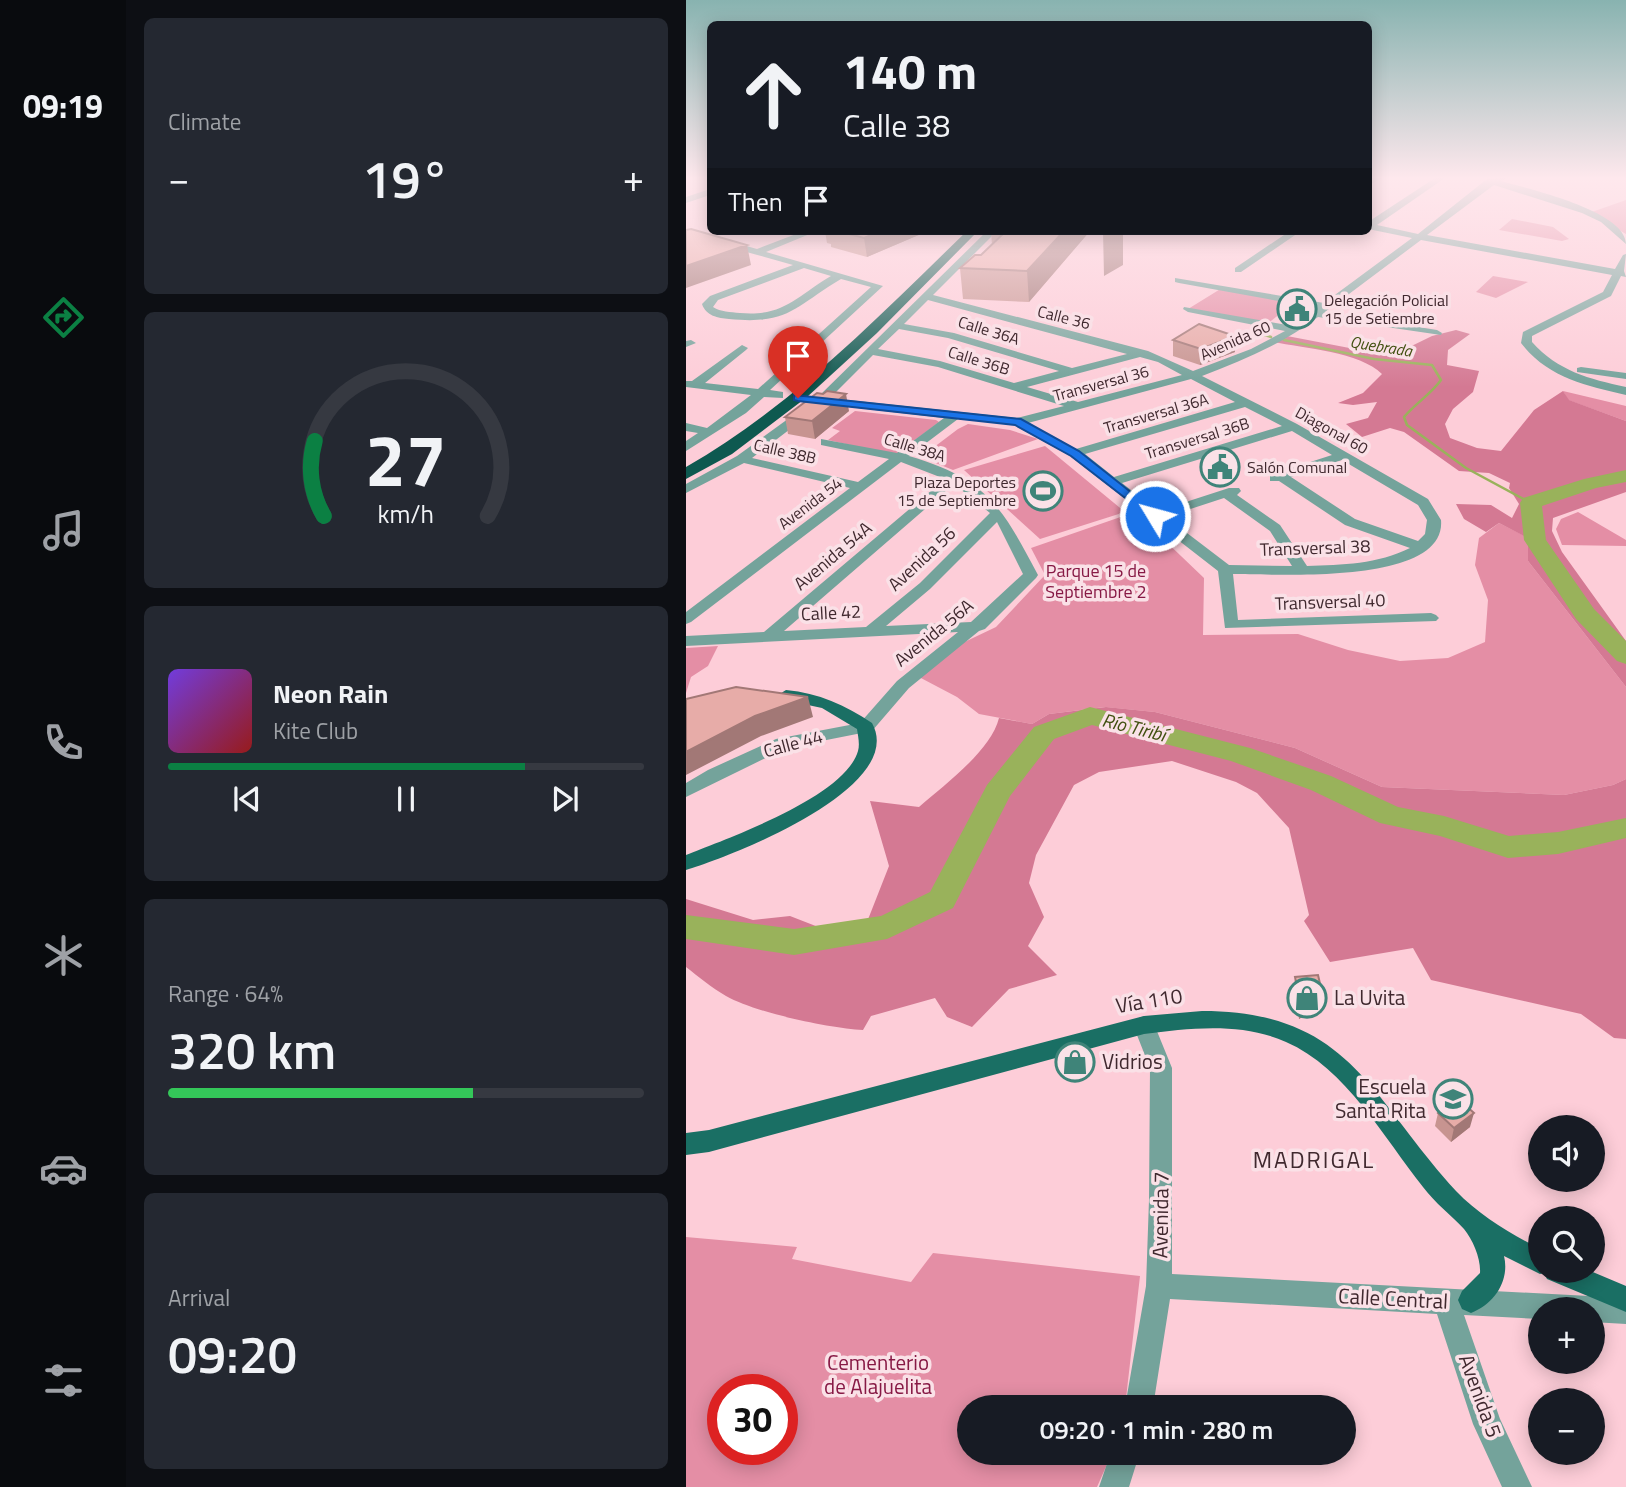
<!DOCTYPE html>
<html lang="en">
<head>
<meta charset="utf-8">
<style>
  body { margin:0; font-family:"Titillium Web",sans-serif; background:#242831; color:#f1f3f6; height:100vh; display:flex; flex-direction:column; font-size:26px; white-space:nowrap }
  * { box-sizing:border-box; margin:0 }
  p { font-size:23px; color:#9ea1a6 }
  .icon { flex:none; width:38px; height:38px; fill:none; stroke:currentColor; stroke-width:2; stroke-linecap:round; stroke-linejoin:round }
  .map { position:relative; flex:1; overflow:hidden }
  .side { display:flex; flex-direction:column; gap:18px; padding:18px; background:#0d0f14; width:560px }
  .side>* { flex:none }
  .hud { position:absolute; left:21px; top:21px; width:665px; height:214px; border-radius:10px; box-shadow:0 4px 18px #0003; background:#171b24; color:#f1f3f6; overflow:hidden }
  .controls { position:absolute; left:842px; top:1115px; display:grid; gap:14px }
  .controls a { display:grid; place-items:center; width:77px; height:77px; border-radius:50%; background:#171b24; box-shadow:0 4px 18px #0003; font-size:35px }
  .speed { position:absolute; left:21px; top:1374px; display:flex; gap:14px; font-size:35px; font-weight:700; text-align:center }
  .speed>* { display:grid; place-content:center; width:91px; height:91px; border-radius:50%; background:#171b24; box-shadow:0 4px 18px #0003; line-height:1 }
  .speed .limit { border:10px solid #d22; background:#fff; color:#111 }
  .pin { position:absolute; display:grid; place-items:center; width:60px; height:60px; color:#fff; margin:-72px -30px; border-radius:50% 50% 50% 0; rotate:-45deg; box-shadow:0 0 7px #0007 }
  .pin .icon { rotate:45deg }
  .me { position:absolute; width:77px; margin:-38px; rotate:307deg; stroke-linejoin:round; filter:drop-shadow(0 0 5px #0008) }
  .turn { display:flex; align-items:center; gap:24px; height:147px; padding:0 21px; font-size:32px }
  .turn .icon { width:91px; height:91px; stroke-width:2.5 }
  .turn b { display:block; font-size:49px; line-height:60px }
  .then { display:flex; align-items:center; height:66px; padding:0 21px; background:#0003; gap:14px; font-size:26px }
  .big { font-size:52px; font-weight:600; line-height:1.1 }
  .side .widget { flex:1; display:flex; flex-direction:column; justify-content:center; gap:10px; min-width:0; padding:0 24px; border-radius:10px; background:#242831 }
  .side .dial { align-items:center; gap:0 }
  .dial svg { height:182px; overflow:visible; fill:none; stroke:#363941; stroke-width:7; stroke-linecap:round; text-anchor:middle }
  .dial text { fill:#f1f3f6; stroke:none }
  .song { display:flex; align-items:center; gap:21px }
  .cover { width:84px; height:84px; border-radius:10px; background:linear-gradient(135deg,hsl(260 70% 55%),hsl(0 70% 35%)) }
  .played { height:7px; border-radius:4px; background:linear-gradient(90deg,#0b8043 75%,#363941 75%) }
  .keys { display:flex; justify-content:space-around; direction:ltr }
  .heat { display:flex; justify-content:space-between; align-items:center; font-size:38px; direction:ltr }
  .charge { height:10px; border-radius:5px; background:linear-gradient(90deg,#34c759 64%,#363941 0) }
  .trip { position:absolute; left:271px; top:1395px; width:399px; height:70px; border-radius:35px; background:#171b24; box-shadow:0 4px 18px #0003; font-weight:600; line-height:70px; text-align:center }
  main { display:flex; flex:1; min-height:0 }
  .tabs { display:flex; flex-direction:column; width:126px; justify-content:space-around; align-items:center; background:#090b0e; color:#9ea1a6 }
  .tabs .icon { width:49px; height:49px }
  .tabs .current { color:#0b8043 }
  .tabs b { font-size:32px; color:#f1f3f6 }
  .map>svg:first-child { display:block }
  .green { fill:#e48ea5; fill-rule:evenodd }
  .forest { fill:#d47993 }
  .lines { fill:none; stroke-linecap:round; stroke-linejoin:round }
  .stream { stroke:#99b25b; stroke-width:2.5 }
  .river { fill:#99b25b; fill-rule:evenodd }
  .minor { fill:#74a39b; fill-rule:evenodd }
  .major { fill:#1a6f64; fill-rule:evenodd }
  .highway { fill:#0e5950; fill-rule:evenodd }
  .wall { fill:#c79490 }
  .shaded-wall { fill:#a27876 }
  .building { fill:#e7aca8; stroke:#a27876; stroke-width:2 }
  .route { fill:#1a73e8; stroke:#114b97; stroke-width:2 }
  .labels { text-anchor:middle; stroke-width:7; stroke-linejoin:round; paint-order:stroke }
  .far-poi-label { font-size:16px; fill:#40292f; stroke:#fae1e7; text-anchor:start }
  .far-street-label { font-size:16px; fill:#40292f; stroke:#fae1e7 }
  .far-water-label { font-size:16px; font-style:italic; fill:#415010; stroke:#fae1e7 }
  .street-label { font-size:18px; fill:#40292f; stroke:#fae1e7 }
  .park-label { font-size:18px; fill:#871945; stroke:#fae1e7 }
  .water-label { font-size:19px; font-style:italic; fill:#415010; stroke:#fae1e7 }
  .near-poi-label { font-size:21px; fill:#40292f; stroke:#fae1e7; text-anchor:start }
  .near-street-label { font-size:21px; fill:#40292f; stroke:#fae1e7 }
  .near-park-label { font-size:21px; fill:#871945; stroke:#fae1e7 }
  .near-neighbourhood-label { font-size:23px; letter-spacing:2px; fill:#40292f; stroke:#fae1e7 }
</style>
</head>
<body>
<main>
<nav class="tabs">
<b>09:19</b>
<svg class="icon current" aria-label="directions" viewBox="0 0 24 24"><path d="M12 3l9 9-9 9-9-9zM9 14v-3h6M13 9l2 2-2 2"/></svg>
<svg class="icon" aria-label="music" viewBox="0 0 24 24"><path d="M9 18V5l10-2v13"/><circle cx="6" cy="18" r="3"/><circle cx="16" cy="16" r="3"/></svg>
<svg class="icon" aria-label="phone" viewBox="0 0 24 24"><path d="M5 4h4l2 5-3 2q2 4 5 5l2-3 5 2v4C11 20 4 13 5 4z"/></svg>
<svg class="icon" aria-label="climate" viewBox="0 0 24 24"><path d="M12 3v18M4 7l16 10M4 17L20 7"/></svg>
<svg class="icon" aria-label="car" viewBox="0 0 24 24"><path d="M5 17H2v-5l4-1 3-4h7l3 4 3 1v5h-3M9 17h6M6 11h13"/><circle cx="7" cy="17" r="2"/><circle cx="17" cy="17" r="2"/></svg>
<svg class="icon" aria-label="filters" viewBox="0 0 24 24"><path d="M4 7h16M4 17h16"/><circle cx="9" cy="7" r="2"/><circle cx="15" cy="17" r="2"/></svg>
</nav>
<section class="side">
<div class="widget"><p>Climate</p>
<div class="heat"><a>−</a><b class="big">19°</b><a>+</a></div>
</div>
<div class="widget dial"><svg viewBox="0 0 100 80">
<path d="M14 69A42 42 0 1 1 86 69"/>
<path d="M14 69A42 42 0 0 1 10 36" stroke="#0b8043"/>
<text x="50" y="56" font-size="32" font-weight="700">27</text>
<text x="50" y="72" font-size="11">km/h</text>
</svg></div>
<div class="widget">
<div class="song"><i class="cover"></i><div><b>Neon Rain</b><p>Kite Club</p></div></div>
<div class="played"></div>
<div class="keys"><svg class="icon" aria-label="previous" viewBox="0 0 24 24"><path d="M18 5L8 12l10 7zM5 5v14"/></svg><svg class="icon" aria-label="pause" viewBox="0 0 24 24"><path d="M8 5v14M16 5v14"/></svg><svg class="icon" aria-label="next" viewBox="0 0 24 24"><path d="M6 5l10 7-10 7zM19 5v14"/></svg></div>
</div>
<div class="widget"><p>Range · 64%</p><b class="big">320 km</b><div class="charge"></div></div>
<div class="widget"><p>Arrival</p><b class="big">09:20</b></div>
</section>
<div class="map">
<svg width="940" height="1487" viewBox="0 0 940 1487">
  <rect width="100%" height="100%" fill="#fdcdd8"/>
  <path class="green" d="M940,200V234L903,213Z
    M826,219L867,227L883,239L876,241L813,230Z
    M807,276L842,282L810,298L790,292Z
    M536,288L610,301L580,325L502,309Z
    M877,391L940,406V421L882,400Z
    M169,411L250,420L253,422L209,455L142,440L154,431L146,428Z
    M282,424L324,430L352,439L267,470L235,457L272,429Z
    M359,446L439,512L354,539L278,470Z
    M449,512L518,578L517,635L612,634L662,650L714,661L762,658L799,642L802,600L789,565L793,538L813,523L843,538L842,561L940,687V779L927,785L878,795L696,787L609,748L469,712L419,707L363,714L346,724L293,714L271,697L233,677L268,647L310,627L359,575L345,548Z
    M892,512L940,540V546L876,545L870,529L875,519Z
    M32,646L22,666L5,677L0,693V648Z
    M0,1237L111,1247L106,1259L225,1282L247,1253L454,1276L439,1407H284V1452L426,1453L411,1487H0ZM37,1390H96V1449H37Z"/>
  <path class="forest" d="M770,330L784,334L762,350L761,365L793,371L787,392L767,409L759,424L764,438L791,448L815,451L848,410L877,391L883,400L940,421V492L867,518L866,531L876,552L940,641V687L842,561V538L813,523L800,532L778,519L770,504L805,505L826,518L833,504L823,488L824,483L803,473L773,471L718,432L704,428L676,437L660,424L682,418L691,402L667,405L652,403L677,393L696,374C674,352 618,348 587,342L601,336L705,356L746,336Z
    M420,707L469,712L609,748L696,787L878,795L927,785L940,779V1039L928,1038L895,1014L745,980L727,948L644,962L618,921L623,915L603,828L571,793L550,782L486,761L413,772L388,785L350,855L343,883L358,917L342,946L371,975L323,989L286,1027L261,1017L249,998L185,1016L177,1030C143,1028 70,1013 40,996C26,988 13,977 0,967V899L67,920L104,916L140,930L181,922L203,866L184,801L233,807C258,785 305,751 313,718L346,724L363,714Z"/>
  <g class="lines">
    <path class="stream" d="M579,335L585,337
      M598,340L688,359L746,365L755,380C744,395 731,402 718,417L721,425L780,468L845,503"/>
    <path class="river" d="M940,470V482L910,488L856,506L860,540L908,609L940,641V664L931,661L890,619L838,540L834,503L837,498L898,479Z
      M404,707L564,748L645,776L712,807L758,816L823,836L872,832L940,818V838L872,854L822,858L754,836L694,823L625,790L545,761L406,725L368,739L324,796L267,908L201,939L108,955L0,939V915L108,929L195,916L244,892L301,785L348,727Z"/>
    <path class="minor" d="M685,178H696L682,186V180Z
      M749,178H759L691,225L732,234L801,179L821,178L815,181C843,189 940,211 940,244L915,222L896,213L808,185L741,235L929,269L937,255L940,254L938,271L940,277L935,276L925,296L846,336V342C872,371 903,379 940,387V395C899,385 862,378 835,343L837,332L917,292L926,275L735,240L639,312L751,330L756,333L755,335L632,317C597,344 557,360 516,376L611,424L742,499L755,520C761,586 590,574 547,574L552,620L745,613L750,615L753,618L750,621L539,628L532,571L384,456L328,425L272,419L223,456C301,479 316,507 352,575L350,578L299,629L293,631L223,688L186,731L100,748L0,797V783L22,770L90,739L174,723L211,681L272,632L0,646V636L78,632L259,479L215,462L5,622L0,624V612L164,488L58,463L0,493V484L51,456L124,403L108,401V395L132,397L301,231H311L247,295L462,351L507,371L565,349L599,331L502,312L497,309L498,307L607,326L631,308L493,283L489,282V278L638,303L726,238L682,229V222ZM242,300L441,354L386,368L268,333L218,324ZM213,329L262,338L373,371L328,383L254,361L192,349ZM187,355L252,367L378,406L331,418L144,398ZM454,357L472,362L496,375L392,402L341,387ZM505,379L549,402L390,449L342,423ZM137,404L258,418L211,453L135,439V445L203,459L172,482L66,458ZM559,407L596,426L428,477L399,454ZM606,431L646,455L584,475V481H593L659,525L724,548C692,564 656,565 621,566L594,525L551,495L555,491L553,488H543L472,511L436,483ZM656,460L732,505L741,520L739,534L732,541L669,519L605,477ZM268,484L304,513L234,583L180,627L98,631ZM538,498L584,531L606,566L543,565L480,517ZM311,522L337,574L285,622L200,626L244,589Z
      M24,189V195L0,203V197Z
      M0,229L71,249L118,231H131L80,252L197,286L84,390L97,392V398L78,397L60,413L0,451V441L12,433L0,431V423L21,428L65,395L0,387V381H6L56,345L62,348L60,350L19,383L72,389L185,287L155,279C108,307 103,325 43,319C32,318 20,316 16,304L24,296L107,265L0,235ZM118,268L145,276C111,296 98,317 54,313C44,312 35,312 27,307L32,300Z
      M604,231H615L555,272H549V268Z
      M0,341L5,340L10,343L0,347Z
      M895,367L940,373V379L891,372V368Z
      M458,1016L466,1019L486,1068V1274L940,1298V1324L906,1322V1309H854V1319L778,1315L814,1419L846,1487H816L787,1424L751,1314L484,1299L467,1407H439L460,1286L463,1200L464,1068L447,1025L450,1019Z
      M425,1452H454L443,1487H413Z"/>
    <path class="major" d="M100,690C133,693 159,705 186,723C222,788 44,857 0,870V855C42,838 159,797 172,751C174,744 172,736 171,729L136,708L94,699L92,695Z
      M516,1011C664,1011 684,1097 770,1191C794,1216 824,1233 854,1249V1270H902L940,1286V1312L861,1279L858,1273L854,1274L818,1256C824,1281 808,1304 785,1313L776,1309L772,1300L776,1291L794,1273C795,1259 787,1240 778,1229C765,1215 749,1203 737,1187C698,1138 660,1068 600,1042C556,1022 504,1028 458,1034L23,1152L0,1155V1133L23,1130L458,1016Z"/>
    <path class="highway" d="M281,231H292L191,333L121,397L46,454L0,479V467C108,405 192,317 281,231Z"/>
  </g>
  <path class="wall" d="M139,231H242L181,257L145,247V244L141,243Z
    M305,231H404L343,302L277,299L274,268L295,255L306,245Z
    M487,340L549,352L514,365L487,356Z
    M163,411L129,439L102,434L99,417Z
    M609,977L634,1006L613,1019L608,991Z
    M377,1051L401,1059V1066L382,1071L378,1058Z
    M752,1113L784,1127L765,1142L749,1126Z"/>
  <path class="shaded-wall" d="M195,231H242L181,257L178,238Z
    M378,231H404L343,302L341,271Z
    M417,231H437V265L418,276Z
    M61,245L65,265L0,288V266Z
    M549,336V352L514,365L515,349Z
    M160,394L163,411L129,439L126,421Z
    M122,697L127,717L75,736L0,775V752L69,716Z
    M636,992L634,1006L613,1019L615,1005Z
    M401,1059V1066L382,1071V1064Z
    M788,1113L784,1127L765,1142L768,1128Z"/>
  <path class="building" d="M5,229L61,245L0,266V230Z
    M152,231H195L178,238Z
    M320,231H378L341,271L274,268L289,255H295Z
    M513,324L549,336L515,349L487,340Z
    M141,391L160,394L126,421L99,417L131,393L137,394Z
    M50,687L122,697L69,716L0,752V699Z
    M632,975L636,992L615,1005L609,977Z
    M396,1046L401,1059L382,1064L377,1051Z
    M771,1098L788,1113L768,1128L752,1113Z"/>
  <linearGradient id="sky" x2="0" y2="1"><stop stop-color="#88b3b0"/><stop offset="0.46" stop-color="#fee8ed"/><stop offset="1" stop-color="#fee8ed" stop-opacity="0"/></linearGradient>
  <rect width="940" height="387" fill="url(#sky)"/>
  <path class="route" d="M108,395L335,419L393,451L475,516L469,519L465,518L385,456L329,425L112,401L108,400Z"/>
  <defs>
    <g id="civic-ring" transform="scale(2.0125)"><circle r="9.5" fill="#fae1e7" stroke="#3f8479" stroke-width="1.5"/><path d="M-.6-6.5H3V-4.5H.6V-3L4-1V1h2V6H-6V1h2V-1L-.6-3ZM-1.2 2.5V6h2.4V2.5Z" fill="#3f8479"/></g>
    <g id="stadium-ring" transform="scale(2.0125)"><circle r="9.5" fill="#fae1e7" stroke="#3f8479" stroke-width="1.5"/><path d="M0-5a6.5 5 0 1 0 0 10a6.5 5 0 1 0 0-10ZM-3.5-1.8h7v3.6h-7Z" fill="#3f8479"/></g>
    <g id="shop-ring" transform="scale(2.0125)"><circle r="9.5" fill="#fae1e7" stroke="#3f8479" stroke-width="1.5"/><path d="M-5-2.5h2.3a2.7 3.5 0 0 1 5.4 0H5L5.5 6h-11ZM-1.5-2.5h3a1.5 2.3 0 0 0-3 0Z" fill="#3f8479"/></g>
    <g id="school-ring" transform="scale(2.0125)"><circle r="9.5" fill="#fae1e7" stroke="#3f8479" stroke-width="1.5"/><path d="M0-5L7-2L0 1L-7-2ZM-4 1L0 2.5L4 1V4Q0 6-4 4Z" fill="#3f8479"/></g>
  </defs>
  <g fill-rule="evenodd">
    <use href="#civic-ring" x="611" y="309"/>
    <use href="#civic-ring" x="534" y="467"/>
    <use href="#stadium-ring" x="357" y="491"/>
    <use href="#shop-ring" x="621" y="998"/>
    <use href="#shop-ring" x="389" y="1062"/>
    <use href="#school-ring" x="767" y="1099"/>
  </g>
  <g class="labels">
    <g class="far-poi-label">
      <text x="638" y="306">Delegación Policial<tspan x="638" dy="18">15 de Setiembre</tspan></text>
      <text x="561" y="473">Salón Comunal</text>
      <text x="330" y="488" text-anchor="end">Plaza Deportes<tspan x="330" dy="18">15 de Septiembre</tspan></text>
    </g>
    <g class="far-street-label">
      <text transform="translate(378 317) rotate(14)" y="6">Calle 36</text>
      <text transform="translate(303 330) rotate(17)" y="6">Calle 36A</text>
      <text transform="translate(549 340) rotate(-24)" y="6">Avenida 60</text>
      <text transform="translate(293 360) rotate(17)" y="6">Calle 36B</text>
      <text transform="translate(415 383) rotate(-15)" y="6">Transversal 36</text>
      <text transform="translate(470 413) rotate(-16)" y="6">Transversal 36A</text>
      <text transform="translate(646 430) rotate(29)" y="6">Diagonal 60</text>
      <text transform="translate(511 438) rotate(-17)" y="6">Transversal 36B</text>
      <text transform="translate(229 447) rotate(17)" y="6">Calle 38A</text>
      <text transform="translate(99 451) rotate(13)" y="6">Calle 38B</text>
      <text transform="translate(124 503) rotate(-37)" y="6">Avenida 54</text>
    </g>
    <g class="far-water-label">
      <text transform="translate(695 346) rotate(9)" y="6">Quebrada</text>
    </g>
    <g class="street-label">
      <text transform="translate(629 548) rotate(-2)" y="6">Transversal 38</text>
      <text transform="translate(147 556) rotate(-40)" y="6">Avenida 54A</text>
      <text transform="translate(236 559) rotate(-43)" y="6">Avenida 56</text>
      <text transform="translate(644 602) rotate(-2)" y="6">Transversal 40</text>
      <text transform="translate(145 613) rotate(-3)" y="6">Calle 42</text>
      <text transform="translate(248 633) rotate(-39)" y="6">Avenida 56A</text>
      <text transform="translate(107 744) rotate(-15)" y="6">Calle 44</text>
    </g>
    <g class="park-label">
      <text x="410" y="577">Parque 15 de<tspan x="410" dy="21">Septiembre 2</tspan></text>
    </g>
    <g class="water-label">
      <text transform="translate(448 727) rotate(14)" y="7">Río Tiribí</text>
    </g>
    <g class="near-poi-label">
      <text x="648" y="1005">La Uvita</text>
      <text x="416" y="1069">Vidrios</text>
      <text x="740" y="1094" text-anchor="end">Escuela<tspan x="740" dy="24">Santa Rita</tspan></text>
    </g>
    <g class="near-street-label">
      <text transform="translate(463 1001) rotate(-9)" y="7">Vía 110</text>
      <text transform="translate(475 1215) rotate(-89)" y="7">Avenida 7</text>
      <text transform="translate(707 1299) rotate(3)" y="7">Calle Central</text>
      <text transform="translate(794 1396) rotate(70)" y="7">Avenida 5</text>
    </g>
    <g class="near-park-label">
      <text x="192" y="1370">Cementerio<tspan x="192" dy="24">de Alajuelita</tspan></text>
    </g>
    <g class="near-neighbourhood-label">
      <text x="628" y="1168">MADRIGAL</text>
    </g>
  </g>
</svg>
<div class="controls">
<a><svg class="icon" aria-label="sound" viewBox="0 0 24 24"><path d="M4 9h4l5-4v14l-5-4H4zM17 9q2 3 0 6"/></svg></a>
<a><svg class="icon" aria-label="search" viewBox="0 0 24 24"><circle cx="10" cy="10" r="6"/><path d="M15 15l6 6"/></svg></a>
<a>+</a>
<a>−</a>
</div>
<div class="speed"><div class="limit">30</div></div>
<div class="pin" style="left:112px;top:398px;background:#d93025"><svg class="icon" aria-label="arrive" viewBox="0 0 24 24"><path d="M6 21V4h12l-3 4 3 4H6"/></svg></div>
<svg class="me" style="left:469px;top:516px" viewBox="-20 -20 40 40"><circle r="17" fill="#1a73e8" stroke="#fff" stroke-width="3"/><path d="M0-11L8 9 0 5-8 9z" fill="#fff"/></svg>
<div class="trip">09:20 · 1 min · 280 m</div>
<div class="hud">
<div class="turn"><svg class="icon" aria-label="ahead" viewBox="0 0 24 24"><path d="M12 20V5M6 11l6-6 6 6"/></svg><div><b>140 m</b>Calle 38</div></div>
<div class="then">Then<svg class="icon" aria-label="arrive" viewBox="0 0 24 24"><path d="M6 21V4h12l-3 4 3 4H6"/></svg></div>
</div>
</div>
</main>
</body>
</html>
